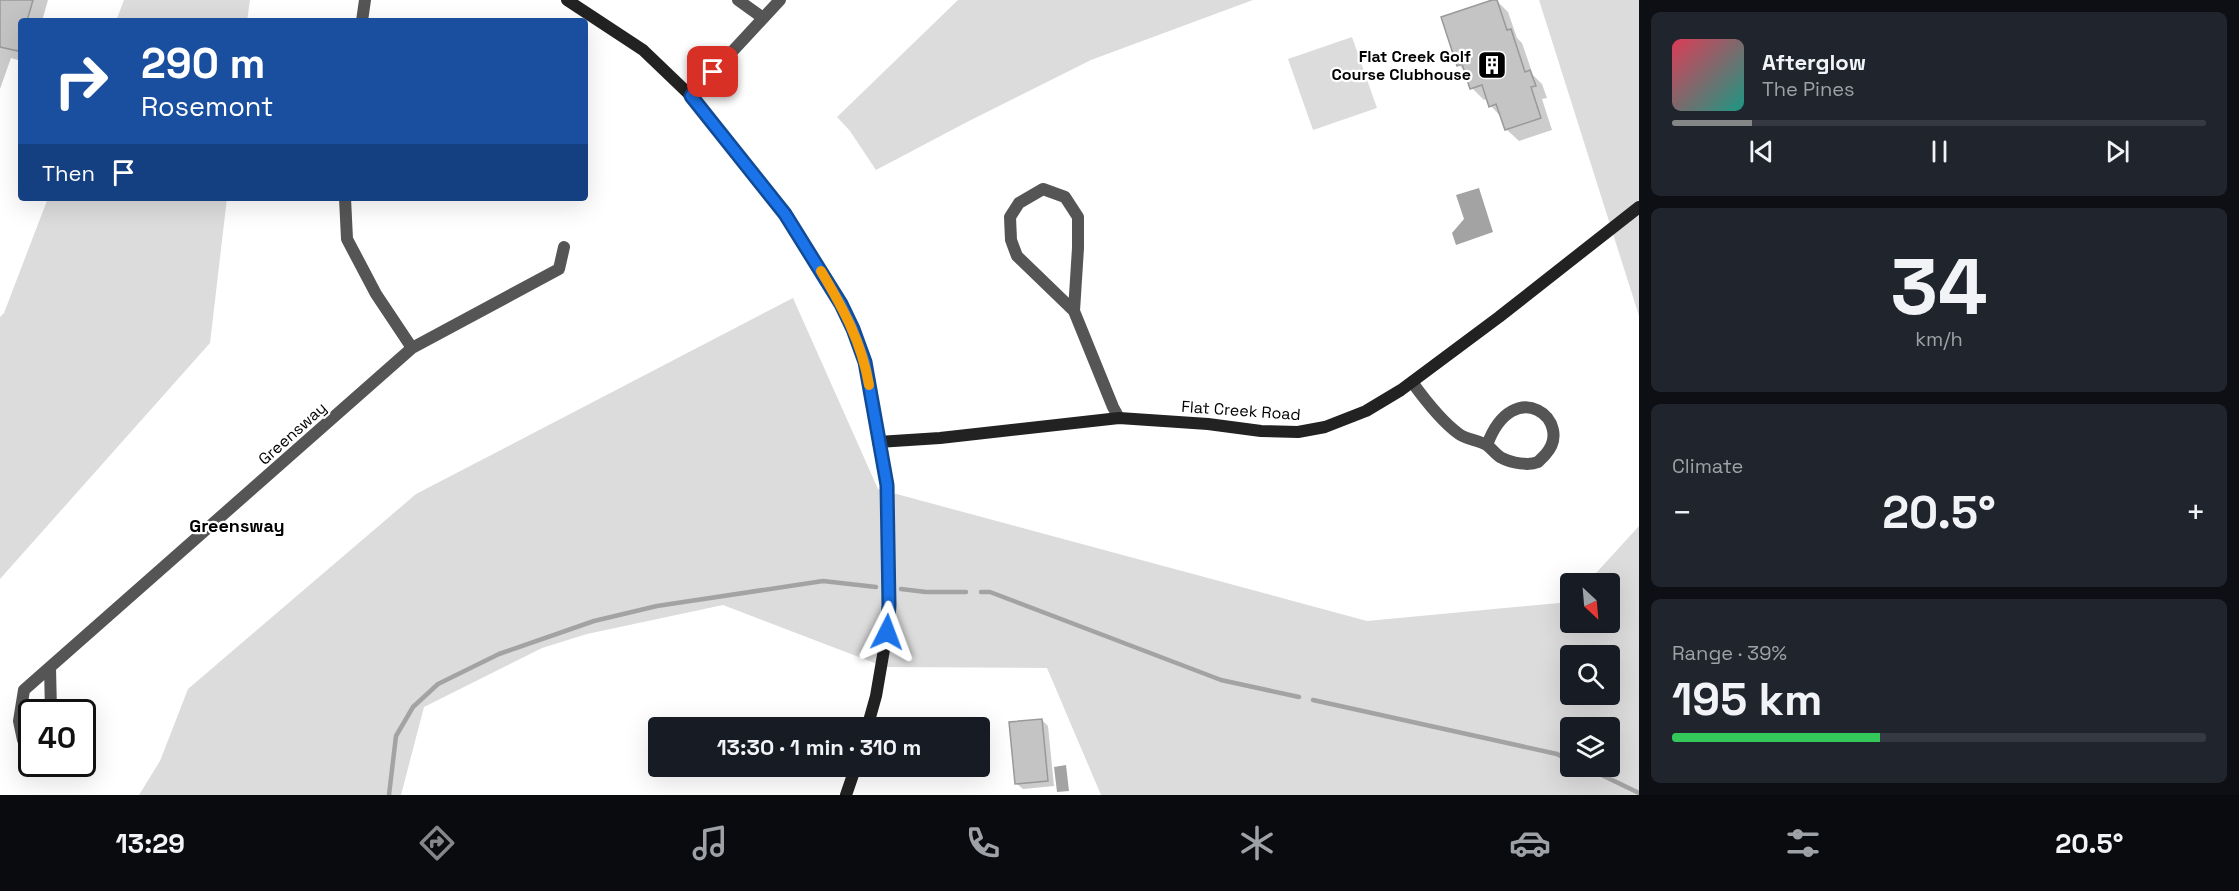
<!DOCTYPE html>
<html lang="en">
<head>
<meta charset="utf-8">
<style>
  body { margin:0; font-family:"Space Grotesk",sans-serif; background:#20242c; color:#f1f3f6; height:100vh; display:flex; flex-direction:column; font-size:22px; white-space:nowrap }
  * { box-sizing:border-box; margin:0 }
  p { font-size:20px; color:#9ea1a6 }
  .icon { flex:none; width:33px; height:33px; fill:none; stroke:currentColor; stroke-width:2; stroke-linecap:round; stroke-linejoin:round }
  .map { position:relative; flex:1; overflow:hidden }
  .panel { display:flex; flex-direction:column; gap:12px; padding:12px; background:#0d0f14; width:600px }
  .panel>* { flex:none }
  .hud { position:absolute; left:18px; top:18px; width:570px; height:183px; border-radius:6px; box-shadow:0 6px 24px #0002; background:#1a4fa0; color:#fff; overflow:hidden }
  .needle { width:39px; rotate:154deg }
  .tools { position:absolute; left:1560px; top:573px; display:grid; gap:12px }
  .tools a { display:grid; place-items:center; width:60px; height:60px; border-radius:6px; background:#171b24; box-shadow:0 6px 24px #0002; font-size:30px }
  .speed { position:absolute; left:18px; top:699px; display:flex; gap:12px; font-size:30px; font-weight:700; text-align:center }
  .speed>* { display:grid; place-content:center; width:78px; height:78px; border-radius:50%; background:#171b24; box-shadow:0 6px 24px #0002; line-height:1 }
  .speed .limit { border:3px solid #111; border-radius:9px; background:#fff; color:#111 }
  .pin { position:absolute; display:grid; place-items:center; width:51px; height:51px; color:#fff; margin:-26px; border-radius:12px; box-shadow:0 3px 9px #0006 }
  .me { position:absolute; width:66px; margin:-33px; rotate:3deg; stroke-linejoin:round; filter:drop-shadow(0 0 4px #0008) }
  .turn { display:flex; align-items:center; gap:21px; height:126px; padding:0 24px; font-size:27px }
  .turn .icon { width:78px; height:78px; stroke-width:2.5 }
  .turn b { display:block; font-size:42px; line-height:51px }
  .then { display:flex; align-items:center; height:57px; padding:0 24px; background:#0003; gap:12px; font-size:22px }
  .big { font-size:45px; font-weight:600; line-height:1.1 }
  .panel .card { flex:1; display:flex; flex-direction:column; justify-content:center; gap:9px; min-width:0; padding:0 21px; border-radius:9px; background:#20242c }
  .panel .dial { align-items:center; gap:0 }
  .dial b { font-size:78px; line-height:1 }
  .song { display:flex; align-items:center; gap:18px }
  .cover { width:72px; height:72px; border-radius:9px; background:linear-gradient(135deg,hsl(350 70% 55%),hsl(170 70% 35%)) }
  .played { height:6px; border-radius:3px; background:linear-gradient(90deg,#858687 15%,#363941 15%) }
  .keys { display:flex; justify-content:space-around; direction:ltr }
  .heat { display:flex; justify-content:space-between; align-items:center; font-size:33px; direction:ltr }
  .charge { height:9px; border-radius:4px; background:linear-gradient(90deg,#34c759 39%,#363941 0) }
  .trip { position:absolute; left:648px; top:717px; width:342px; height:60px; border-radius:6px; background:#171b24; box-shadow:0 6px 24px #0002; font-weight:600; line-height:60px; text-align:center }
  .tab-bar { display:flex; height:96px; justify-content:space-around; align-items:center; background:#090b0e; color:#9ea1a6 }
  .tab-bar .icon { width:42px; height:42px }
  .tab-bar .selected { color:#858687 }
  .tab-bar b { font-size:27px; color:#f1f3f6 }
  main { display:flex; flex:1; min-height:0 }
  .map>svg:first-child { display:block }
  .green { fill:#dcdcdc; fill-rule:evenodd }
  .water { fill:#a3a3a3 }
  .shadow { fill:#0003 }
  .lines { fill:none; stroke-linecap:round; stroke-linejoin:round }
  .stream { stroke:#a3a3a3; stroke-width:4.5 }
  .building { fill:#c4c4c4; stroke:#999; stroke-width:1.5 }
  .street { stroke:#555; stroke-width:12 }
  .secondary { stroke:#222; stroke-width:12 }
  .route-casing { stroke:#114b97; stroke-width:15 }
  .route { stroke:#1a73e8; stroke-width:10 }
  .slow { stroke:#f59e0b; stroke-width:10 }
  .labels { text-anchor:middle; stroke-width:4.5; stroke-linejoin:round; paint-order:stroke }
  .poi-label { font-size:16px; font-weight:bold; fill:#000; stroke:#fff; text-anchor:end }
  .street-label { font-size:16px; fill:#000; stroke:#fff }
  .neighbourhood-label { font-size:18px; font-weight:bold; fill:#000; stroke:#fff }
</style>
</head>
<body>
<main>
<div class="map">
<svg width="1639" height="795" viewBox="0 0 1639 795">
  <rect width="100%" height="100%" fill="#fff"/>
  <path class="green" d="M124,0H250L247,21H116Z
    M958,0H1253L1091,60L969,121L876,170L850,131L837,117Z
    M1539,0H1639V316Z
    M1352,37L1377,108L1313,130L1288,59Z
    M48,198H227L210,343L0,579V317L4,313Z
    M793,298L878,489L1367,621L1570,602V622H1610V584L1587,583L1639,526V795H1101L1047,668L885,667L723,605L587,634L542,648L424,707L401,795H139L160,761L188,689L416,494ZM1570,656H1610V694H1570ZM1570,728H1610V766H1570Z"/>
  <path class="water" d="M1479,188L1493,232L1456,245L1452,233L1464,219L1456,195Z
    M1066,765L1069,791L1057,792L1054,767Z"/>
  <path class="shadow" d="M0,0H48L42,21H21V61L11,58L0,89Z
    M1496,0L1508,12L1517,38L1522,43L1533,75L1542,84L1547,98L1542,99L1552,130L1519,141L1506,129L1502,118L1491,106L1488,99L1484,100L1472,88L1467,73L1459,65Z
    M1042,720L1048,726L1054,786L1023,789L1017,784Z"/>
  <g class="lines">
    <path class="stream" d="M901,589L926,592H966
      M981,592H990L1221,680L1299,697
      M1313,700L1557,754L1570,761
      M1583,766L1639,793
      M389,795L396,736L413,707L438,684L499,654L594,621L657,606L823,581L876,587"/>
  </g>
  <path class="building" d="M0,0H33L27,21H21V41L18,51L0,47Z
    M1492,0H1497L1507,30L1511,29L1525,72L1530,70L1536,86L1531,87L1541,118L1505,130L1496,104L1489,107L1482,85L1470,89L1462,64L1457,66L1441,17Z
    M1042,719L1048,781L1015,784L1009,722Z"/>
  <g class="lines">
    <path class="street" d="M738,0L763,18
      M362,21L365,0
      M691,96L780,0
      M1043,189L1065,197L1078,217V248L1074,311L1017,256L1011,240L1010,217L1019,203Z
      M345,198L347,239L376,294L412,348
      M1074,311L1113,407L1119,418
      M1412,382C1425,400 1441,421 1459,434C1467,440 1480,440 1488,446C1493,450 1497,456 1502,458C1511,463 1529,466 1538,462C1539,461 1544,456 1545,455C1576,422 1514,372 1487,445
      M50,667L51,712
      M32,747L23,740L19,721L24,690L412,348L559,269L564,247"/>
    <path class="secondary" d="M567,0L643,50L691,96L785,214L841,304L853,329L865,362L887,485L889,605L887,632L876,696L867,728
      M878,442L940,438L1119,418L1208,424L1261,431L1298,432L1325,427L1366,411L1401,390L1499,317L1639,207
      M846,795L856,766"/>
  </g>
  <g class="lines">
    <g class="route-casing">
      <path id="route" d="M713,72L691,96L785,214L841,304L853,329L865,362L887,485L889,605L887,632"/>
    </g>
    <use href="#route" class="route"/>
    <path class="slow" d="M821,271C843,308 862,343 869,385"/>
  </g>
  <defs>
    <g id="building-square" transform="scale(1.5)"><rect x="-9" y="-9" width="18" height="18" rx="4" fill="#000" stroke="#fff"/><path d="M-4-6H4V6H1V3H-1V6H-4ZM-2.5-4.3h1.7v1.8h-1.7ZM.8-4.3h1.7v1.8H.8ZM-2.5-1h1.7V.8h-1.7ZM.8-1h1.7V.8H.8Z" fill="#fff"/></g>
  </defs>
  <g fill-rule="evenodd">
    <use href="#building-square" x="1492" y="65"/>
  </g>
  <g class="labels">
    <g class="poi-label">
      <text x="1471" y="62">Flat Creek Golf<tspan x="1471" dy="18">Course Clubhouse</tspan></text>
    </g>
    <g class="street-label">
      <text transform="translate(1241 410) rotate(4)" y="6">Flat Creek Road</text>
      <text transform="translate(292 433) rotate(-42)" y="6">Greensway</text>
    </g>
    <g class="neighbourhood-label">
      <text x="237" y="532">Greensway</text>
    </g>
  </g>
</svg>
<div class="tools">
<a><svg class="needle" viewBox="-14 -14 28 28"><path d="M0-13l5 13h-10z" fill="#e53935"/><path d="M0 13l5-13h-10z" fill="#9ea1a6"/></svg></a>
<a><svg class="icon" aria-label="search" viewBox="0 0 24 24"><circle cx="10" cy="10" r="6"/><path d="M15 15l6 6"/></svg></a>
<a><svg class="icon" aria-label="layers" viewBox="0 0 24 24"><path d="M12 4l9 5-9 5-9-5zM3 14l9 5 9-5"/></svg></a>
</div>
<div class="speed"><div class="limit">40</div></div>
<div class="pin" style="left:713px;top:72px;background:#d93025"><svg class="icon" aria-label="arrive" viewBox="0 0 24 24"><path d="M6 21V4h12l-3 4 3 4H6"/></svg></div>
<svg class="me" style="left:887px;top:632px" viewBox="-20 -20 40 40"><path d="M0-17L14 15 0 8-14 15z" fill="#1a73e8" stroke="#fff" stroke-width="4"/></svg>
<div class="trip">13:30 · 1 min · 310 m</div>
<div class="hud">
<div class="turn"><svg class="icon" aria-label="right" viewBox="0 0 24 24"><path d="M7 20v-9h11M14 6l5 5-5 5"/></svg><div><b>290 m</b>Rosemont</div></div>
<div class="then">Then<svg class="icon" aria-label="arrive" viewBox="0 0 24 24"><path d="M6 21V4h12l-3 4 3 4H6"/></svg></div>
</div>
</div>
<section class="panel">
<div class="card">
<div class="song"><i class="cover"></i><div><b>Afterglow</b><p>The Pines</p></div></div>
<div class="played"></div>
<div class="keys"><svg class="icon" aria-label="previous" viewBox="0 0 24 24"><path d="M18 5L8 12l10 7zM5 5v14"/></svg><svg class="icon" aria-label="pause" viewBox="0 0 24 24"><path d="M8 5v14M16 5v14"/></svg><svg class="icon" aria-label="next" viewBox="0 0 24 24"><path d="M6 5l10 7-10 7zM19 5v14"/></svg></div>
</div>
<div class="card dial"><b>34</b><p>km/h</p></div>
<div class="card"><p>Climate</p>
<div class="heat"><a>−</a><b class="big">20.5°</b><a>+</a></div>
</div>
<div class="card"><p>Range · 39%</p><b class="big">195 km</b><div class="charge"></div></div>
</section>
</main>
<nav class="tab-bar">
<b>13:29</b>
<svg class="icon selected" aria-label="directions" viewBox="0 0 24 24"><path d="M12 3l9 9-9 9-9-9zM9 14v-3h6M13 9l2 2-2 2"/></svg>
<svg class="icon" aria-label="music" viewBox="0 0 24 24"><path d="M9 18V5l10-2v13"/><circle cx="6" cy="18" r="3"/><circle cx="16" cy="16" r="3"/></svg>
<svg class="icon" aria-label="phone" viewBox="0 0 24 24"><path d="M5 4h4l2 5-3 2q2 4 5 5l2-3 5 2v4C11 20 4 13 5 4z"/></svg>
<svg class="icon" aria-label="climate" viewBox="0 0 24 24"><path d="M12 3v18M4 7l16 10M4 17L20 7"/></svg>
<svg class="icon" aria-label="car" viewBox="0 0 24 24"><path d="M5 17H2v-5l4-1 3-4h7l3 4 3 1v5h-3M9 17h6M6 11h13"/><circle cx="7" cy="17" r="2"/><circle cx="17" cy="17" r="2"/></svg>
<svg class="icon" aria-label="filters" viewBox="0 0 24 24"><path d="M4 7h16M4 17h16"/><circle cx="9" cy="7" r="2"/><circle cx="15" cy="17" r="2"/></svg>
<b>20.5°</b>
</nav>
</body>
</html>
